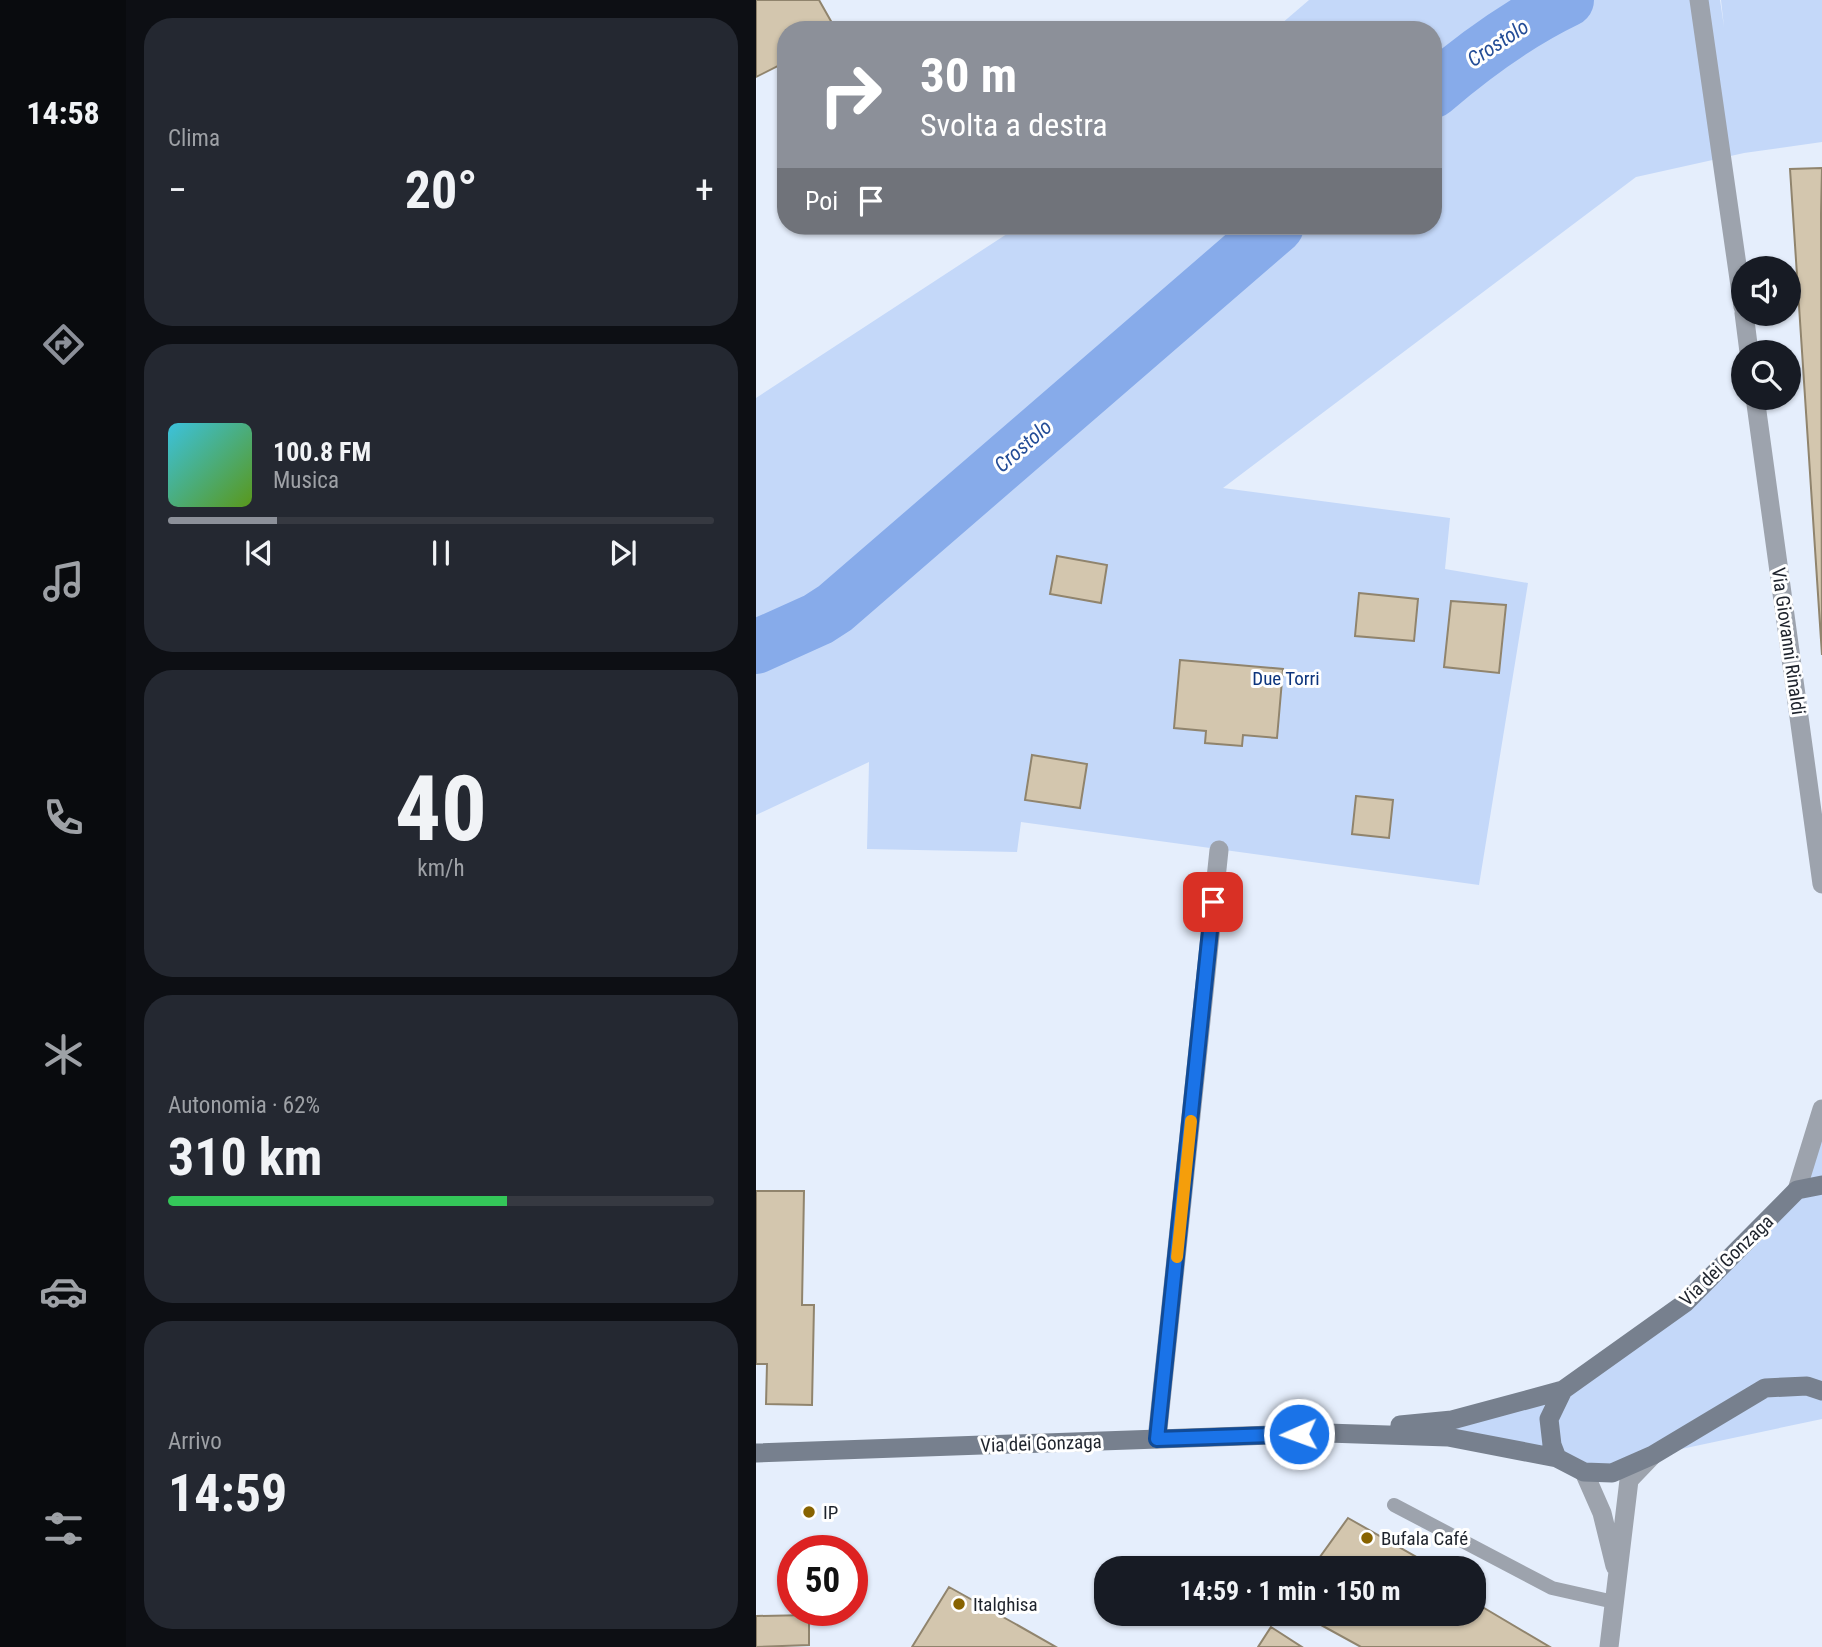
<!DOCTYPE html>
<html lang="it">
<head>
<meta charset="utf-8">
<style>
  body { margin:0; font-family:"Roboto Condensed",sans-serif; background:#242831; color:#f1f3f6; height:100vh; display:flex; flex-direction:column; font-size:26px; white-space:nowrap }
  * { box-sizing:border-box; margin:0 }
  p { font-size:23px; color:#9ea1a6 }
  .icon { flex:none; width:38px; height:38px; fill:none; stroke:currentColor; stroke-width:2; stroke-linecap:round; stroke-linejoin:round }
  .map { position:relative; flex:1; overflow:hidden }
  .panel { display:flex; flex-direction:column; gap:18px; padding:18px; background:#0d0f14; width:630px }
  .panel>* { flex:none }
  .banner { position:absolute; left:21px; top:21px; width:665px; height:214px; border-radius:28px; box-shadow:0 2px 5px #0004; background:#8c9099; color:#fff; overflow:hidden }
  .buttons { position:absolute; left:975px; top:256px; display:grid; gap:14px }
  .buttons a { display:grid; place-items:center; width:70px; height:70px; border-radius:50%; background:#171b24; box-shadow:0 2px 5px #0004; font-size:35px }
  .speed { position:absolute; left:21px; top:1535px; display:flex; gap:14px; font-size:35px; font-weight:700; text-align:center }
  .speed>* { display:grid; place-content:center; width:91px; height:91px; border-radius:50%; background:#171b24; box-shadow:0 2px 5px #0004; line-height:1 }
  .speed .limit { border:10px solid #d22; background:#fff; color:#111 }
  .pin { position:absolute; display:grid; place-items:center; width:60px; height:60px; color:#fff; margin:-30px; border-radius:14px; box-shadow:0 4px 10px #0006 }
  .me { position:absolute; width:77px; margin:-38px; rotate:268deg; stroke-linejoin:round; filter:drop-shadow(0 0 5px #0008) }
  .turn { display:flex; align-items:center; gap:24px; height:147px; padding:0 28px; font-size:32px }
  .turn .icon { width:91px; height:91px; stroke-width:2.5 }
  .turn b { display:block; font-size:49px; line-height:60px }
  .then { display:flex; align-items:center; height:66px; padding:0 28px; background:#0003; gap:14px; font-size:26px }
  .big { font-size:52px; font-weight:700; line-height:1.1 }
  .panel .card { flex:1; display:flex; flex-direction:column; justify-content:center; gap:10px; min-width:0; padding:0 24px; border-radius:28px; background:#242831 }
  .panel .dial { align-items:center; gap:0 }
  .dial b { font-size:91px; line-height:1 }
  .song { display:flex; align-items:center; gap:21px }
  .cover { width:84px; height:84px; border-radius:10px; background:linear-gradient(135deg,hsl(190 70% 55%),hsl(90 70% 35%)) }
  .played { height:7px; border-radius:4px; background:linear-gradient(90deg,#8c9099 20%,#363941 20%) }
  .keys { display:flex; justify-content:space-around; direction:ltr }
  .heat { display:flex; justify-content:space-between; align-items:center; font-size:38px; direction:ltr }
  .charge { height:10px; border-radius:5px; background:linear-gradient(90deg,#34c759 62%,#363941 0) }
  .trip { position:absolute; left:338px; top:1556px; width:392px; height:70px; border-radius:28px; background:#171b24; box-shadow:0 2px 5px #0004; font-weight:700; line-height:70px; text-align:center }
  main { display:flex; flex:1; min-height:0 }
  .dock { display:flex; flex-direction:column; width:126px; justify-content:space-around; align-items:center; background:#090b0e; color:#9ea1a6 }
  .dock .icon { width:49px; height:49px }
  .dock .active { color:#8c9099 }
  .dock b { font-size:32px; color:#f1f3f6 }
  .map>svg:first-child { display:block }
  .green { fill:#c4d8f9 }
  .lines { fill:none; stroke-linecap:round; stroke-linejoin:round }
  .river { stroke:#87abea; stroke-width:54 }
  .building { fill:#d3c6ae; stroke:#90846d; stroke-width:2 }
  .service { stroke:#9da3ad; stroke-width:14 }
  .minor { stroke:#9da3ad; stroke-width:19 }
  .tertiary { stroke:#9da3ad; stroke-width:19 }
  .secondary { stroke:#77808e; stroke-width:19 }
  .route-casing { stroke:#114b97; stroke-width:18 }
  .route { stroke:#1a73e8; stroke-width:12 }
  .slow { stroke:#f59e0b; stroke-width:12 }
  .poi-dot { fill:#886300; stroke:#fff; stroke-width:2.5 }
  .labels { text-anchor:middle; stroke-width:6; stroke-linejoin:round; paint-order:stroke }
  .street-label { font-size:19px; fill:#1e232c; stroke:#fff }
  .park-label { font-size:19px; fill:#0d357d; stroke:#fff }
  .poi-label { font-size:19px; fill:#1e232c; stroke:#fff; text-anchor:start }
  .water-label { font-size:21px; font-style:italic; fill:#244d97; stroke:#fff }
</style>
</head>
<body>
<main>
<nav class="dock">
<b>14:58</b>
<svg class="icon active" aria-label="directions" viewBox="0 0 24 24"><path d="M12 3l9 9-9 9-9-9zM9 14v-3h6M13 9l2 2-2 2"/></svg>
<svg class="icon" aria-label="music" viewBox="0 0 24 24"><path d="M9 18V5l10-2v13"/><circle cx="6" cy="18" r="3"/><circle cx="16" cy="16" r="3"/></svg>
<svg class="icon" aria-label="phone" viewBox="0 0 24 24"><path d="M5 4h4l2 5-3 2q2 4 5 5l2-3 5 2v4C11 20 4 13 5 4z"/></svg>
<svg class="icon" aria-label="climate" viewBox="0 0 24 24"><path d="M12 3v18M4 7l16 10M4 17L20 7"/></svg>
<svg class="icon" aria-label="car" viewBox="0 0 24 24"><path d="M5 17H2v-5l4-1 3-4h7l3 4 3 1v5h-3M9 17h6M6 11h13"/><circle cx="7" cy="17" r="2"/><circle cx="17" cy="17" r="2"/></svg>
<svg class="icon" aria-label="filters" viewBox="0 0 24 24"><path d="M4 7h16M4 17h16"/><circle cx="9" cy="7" r="2"/><circle cx="15" cy="17" r="2"/></svg>
</nav>
<section class="panel">
<div class="card"><p>Clima</p>
<div class="heat"><a>−</a><b class="big">20°</b><a>+</a></div>
</div>
<div class="card">
<div class="song"><i class="cover"></i><div><b>100.8 FM</b><p>Musica</p></div></div>
<div class="played"></div>
<div class="keys"><svg class="icon" aria-label="previous" viewBox="0 0 24 24"><path d="M18 5L8 12l10 7zM5 5v14"/></svg><svg class="icon" aria-label="pause" viewBox="0 0 24 24"><path d="M8 5v14M16 5v14"/></svg><svg class="icon" aria-label="next" viewBox="0 0 24 24"><path d="M6 5l10 7-10 7zM19 5v14"/></svg></div>
</div>
<div class="card dial"><b>40</b><p>km/h</p></div>
<div class="card"><p>Autonomia · 62%</p><b class="big">310 km</b><div class="charge"></div></div>
<div class="card"><p>Arrivo</p><b class="big">14:59</b></div>
</section>
<div class="map">
<svg width="1066" height="1647" viewBox="0 0 1066 1647">
  <rect width="100%" height="100%" fill="#e5eefc"/>
  <path class="green" d="M553,0H964L968,27L965,0H1066V142L988,153L880,177L467,488L694,518L689,569L772,583L723,885L265,822L261,852L111,849L113,762L0,815V398L263,226H677V30H518Z
    M1066,1110V1419L897,1455L856,1473L692,1437L696,1420L807,1390L929,1302L1041,1190Z"/>
  <g class="lines">
    <path class="river" d="M677,91C719,55 761,24 811,0
      M0,647L62,619L79,608L521,226"/>
  </g>
  <path class="building" d="M0,0H63L80,30H30V62L0,77Z
    M1066,168L1065,214L1066,655L1034,169Z
    M301,556L351,565L345,603L294,594Z
    M603,593L662,599L658,641L599,636Z
    M695,601L750,605L743,673L688,667Z
    M424,660L527,669L521,738L487,735L486,746L449,743L450,731L418,728Z
    M276,755L331,764L324,808L269,800Z
    M600,796L637,800L633,838L596,834Z
    M0,1191H48L46,1305H58L56,1405L10,1404L11,1364H0Z
    M592,1518L673,1564L681,1568H556Z
    M193,1587L256,1622L300,1647H156Z
    M718,1602L794,1647H605L545,1614H718Z
    M53,1615V1645L0,1647V1616Z
    M515,1627L546,1647H502Z"/>
  <g class="lines">
    <path class="service" d="M638,1505L796,1588L858,1602"/>
    <path class="minor" d="M401,1439L463,850
      M828,1472L846,1513L859,1566
      M853,1647L873,1480L896,1456"/>
    <path class="tertiary" d="M943,0L987,307
      M988,313L993,352
      M999,397L1066,884
      M1041,1190L1066,1109"/>
    <path class="secondary" d="M644,1425L696,1420L807,1390
      M0,1453L571,1433L692,1437L801,1458L828,1472L856,1473L897,1455L1009,1388L1051,1386L1066,1391
      M801,1458L796,1445L793,1419L807,1390L929,1303L1041,1190L1066,1185"/>
  </g>
  <g class="lines">
    <g class="route-casing">
      <path id="route" d="M457,902L401,1439L543,1434"/>
    </g>
    <use href="#route" class="route"/>
    <path class="slow" d="M421,1257L435,1121"/>
  </g>
  <g class="poi-dot">
    <circle cx="53" cy="1512" r="7"/>
    <circle cx="611" cy="1538" r="7"/>
    <circle cx="203" cy="1604" r="7"/>
  </g>
  <g class="labels">
    <g class="street-label">
      <text transform="translate(1033 641) rotate(82)" y="7">Via Giovanni Rinaldi</text>
      <text transform="translate(970 1260) rotate(-44)" y="7">Via dei Gonzaga</text>
      <text transform="translate(285 1443) rotate(-2)" y="7">Via dei Gonzaga</text>
    </g>
    <g class="park-label">
      <text x="530" y="685">Due Torri</text>
    </g>
    <g class="poi-label">
      <text x="67" y="1519">IP</text>
      <text x="625" y="1545">Bufala Café</text>
      <text x="217" y="1611">Italghisa</text>
    </g>
    <g class="water-label">
      <text transform="translate(742 43) rotate(-33)" y="7">Crostolo</text>
      <text transform="translate(267 446) rotate(-41)" y="7">Crostolo</text>
    </g>
  </g>
</svg>
<div class="buttons">
<a><svg class="icon" aria-label="sound" viewBox="0 0 24 24"><path d="M4 9h4l5-4v14l-5-4H4zM17 9q2 3 0 6"/></svg></a>
<a><svg class="icon" aria-label="search" viewBox="0 0 24 24"><circle cx="10" cy="10" r="6"/><path d="M15 15l6 6"/></svg></a>
</div>
<div class="speed"><div class="limit">50</div></div>
<div class="pin" style="left:457px;top:902px;background:#d93025"><svg class="icon" aria-label="arrive" viewBox="0 0 24 24"><path d="M6 21V4h12l-3 4 3 4H6"/></svg></div>
<svg class="me" style="left:543px;top:1434px" viewBox="-20 -20 40 40"><circle r="17" fill="#1a73e8" stroke="#fff" stroke-width="3"/><path d="M0-11L8 9 0 5-8 9z" fill="#fff"/></svg>
<div class="trip">14:59 · 1 min · 150 m</div>
<div class="banner">
<div class="turn"><svg class="icon" aria-label="right" viewBox="0 0 24 24"><path d="M7 20v-9h11M14 6l5 5-5 5"/></svg><div><b>30 m</b>Svolta a destra</div></div>
<div class="then">Poi<svg class="icon" aria-label="arrive" viewBox="0 0 24 24"><path d="M6 21V4h12l-3 4 3 4H6"/></svg></div>
</div>
</div>
</main>
</body>
</html>
